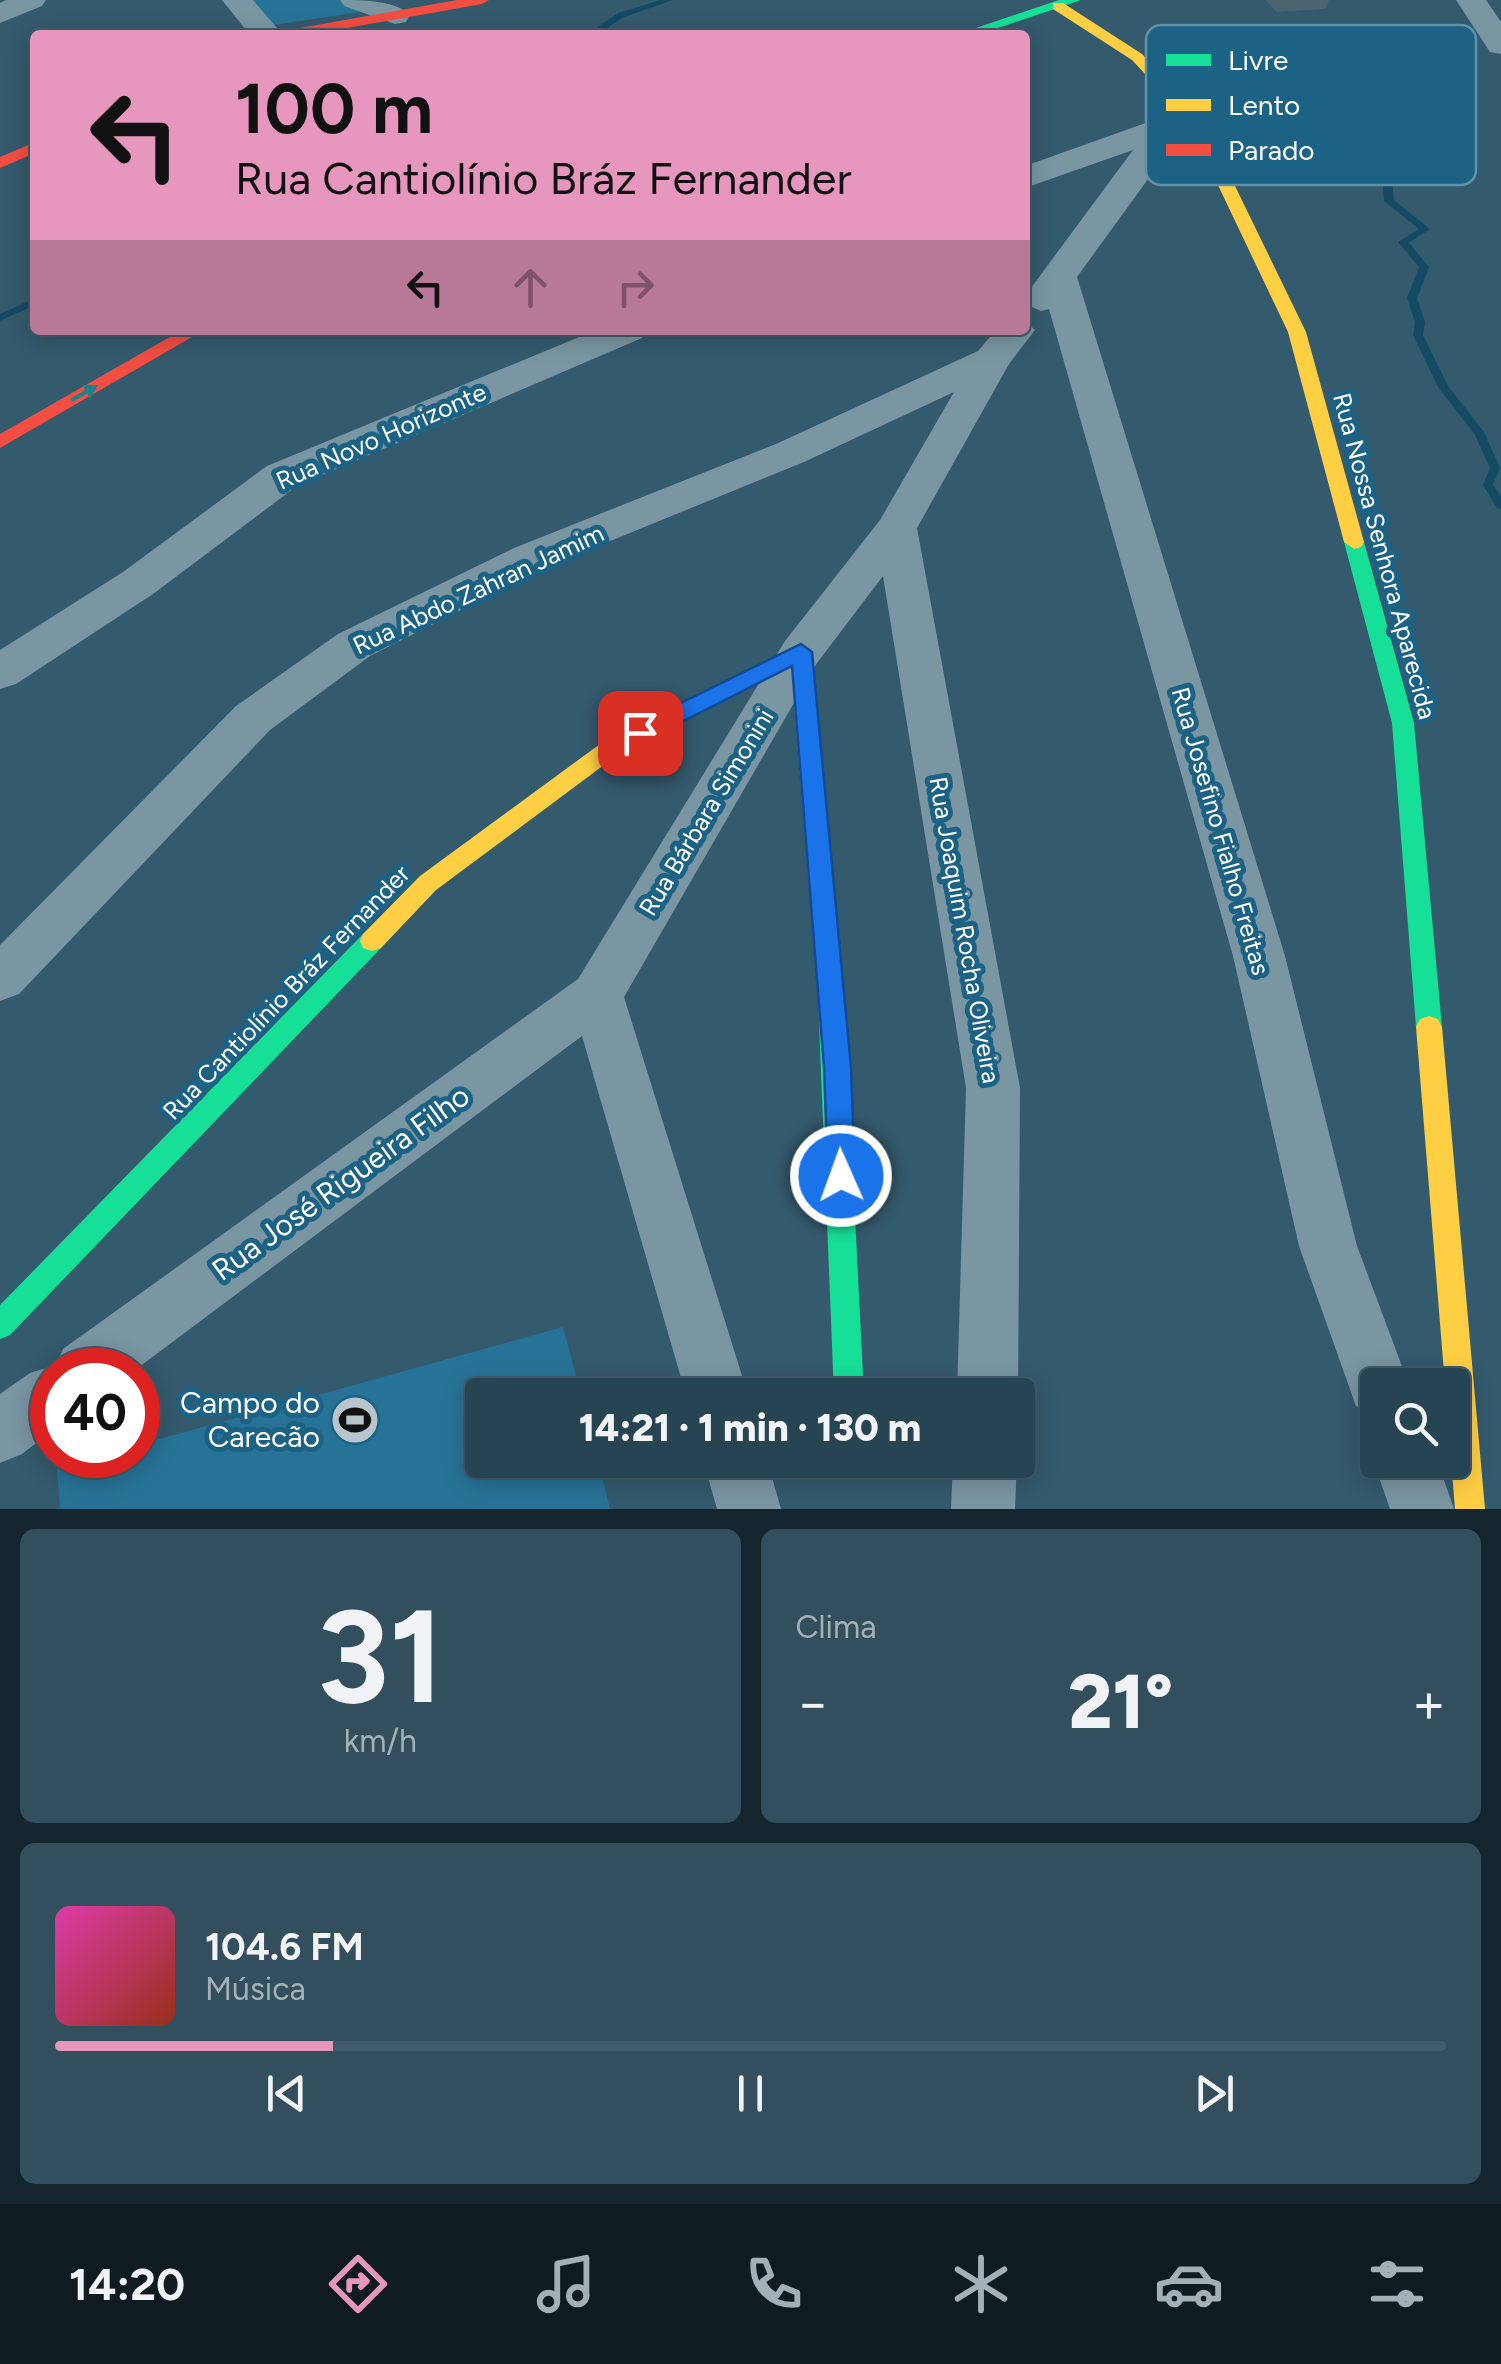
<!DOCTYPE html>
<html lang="pt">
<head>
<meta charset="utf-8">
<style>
  body { margin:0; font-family:Figtree,sans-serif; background:#334e5c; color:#f1f3f6; height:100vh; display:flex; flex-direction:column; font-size:38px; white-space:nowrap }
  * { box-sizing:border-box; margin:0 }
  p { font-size:32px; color:#a4b0b8 }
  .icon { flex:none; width:55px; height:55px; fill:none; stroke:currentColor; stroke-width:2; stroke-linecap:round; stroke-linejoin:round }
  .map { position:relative; height:1509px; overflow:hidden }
  .sheet { display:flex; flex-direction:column; gap:20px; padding:20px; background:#15252d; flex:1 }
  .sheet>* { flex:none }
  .banner { position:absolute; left:30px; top:30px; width:1000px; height:305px; border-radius:10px; box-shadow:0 5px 25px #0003,0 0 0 2px #435c69; background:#e797bd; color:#111; overflow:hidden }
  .buttons { position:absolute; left:1360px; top:1368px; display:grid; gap:20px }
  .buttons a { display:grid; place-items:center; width:110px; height:110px; border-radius:10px; background:#274452; box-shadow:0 5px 25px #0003,0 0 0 2px #435c69; font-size:50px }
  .speed { position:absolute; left:30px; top:1348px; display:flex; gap:20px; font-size:50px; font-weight:700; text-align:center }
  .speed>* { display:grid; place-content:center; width:130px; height:130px; border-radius:50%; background:#274452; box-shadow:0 5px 25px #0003,0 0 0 2px #435c69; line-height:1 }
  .speed .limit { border:15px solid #d22; background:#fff; color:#111 }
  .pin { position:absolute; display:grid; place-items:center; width:85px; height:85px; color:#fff; margin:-42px; border-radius:20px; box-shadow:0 5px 15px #0006 }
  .me { position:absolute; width:110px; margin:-55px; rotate:358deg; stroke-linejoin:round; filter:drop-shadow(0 0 8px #0008) }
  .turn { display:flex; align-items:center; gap:35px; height:210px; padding:0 40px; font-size:45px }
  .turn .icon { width:130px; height:130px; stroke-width:2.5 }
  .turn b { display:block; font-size:70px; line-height:85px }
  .lanes { display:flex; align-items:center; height:95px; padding:0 40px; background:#0003; justify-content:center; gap:50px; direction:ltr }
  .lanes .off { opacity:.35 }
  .big { font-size:75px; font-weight:800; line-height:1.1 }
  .sheet .widget { flex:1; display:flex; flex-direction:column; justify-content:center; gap:15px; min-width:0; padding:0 35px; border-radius:15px; background:#334e5c }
  .sheet .dial { align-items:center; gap:0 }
  .dial b { font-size:130px; line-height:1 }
  .song { display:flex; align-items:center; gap:30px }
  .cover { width:120px; height:120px; border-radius:15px; background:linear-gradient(135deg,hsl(320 70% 55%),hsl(10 70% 35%)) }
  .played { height:10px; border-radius:5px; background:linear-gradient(90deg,#e797bd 20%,#435c69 20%) }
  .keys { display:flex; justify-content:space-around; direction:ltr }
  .heat { display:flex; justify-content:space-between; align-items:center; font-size:55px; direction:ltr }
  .sheet .tiles { flex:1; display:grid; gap:20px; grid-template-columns:1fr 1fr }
  .widget:last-child { grid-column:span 2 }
  .trip { position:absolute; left:465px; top:1378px; width:570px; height:100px; border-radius:10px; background:#274452; box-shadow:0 5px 25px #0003,0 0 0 2px #435c69; font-weight:800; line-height:100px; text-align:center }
  .tabs { display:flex; height:160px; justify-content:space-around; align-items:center; background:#101b21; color:#a4b0b8 }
  .tabs .icon { width:70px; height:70px }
  .tabs .active { color:#e797bd }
  .tabs b { font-size:45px; color:#f1f3f6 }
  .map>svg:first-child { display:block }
  .green { fill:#277397 }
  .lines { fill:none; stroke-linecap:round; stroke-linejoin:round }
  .stream { fill:#154a64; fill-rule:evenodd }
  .street { fill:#7a96a3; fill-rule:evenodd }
  .fast { fill:#16e098; fill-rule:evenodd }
  .slow { fill:#ffcf43; fill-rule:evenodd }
  .jam { fill:#f24e42; fill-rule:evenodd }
  .wall { fill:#4b6471 }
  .oneway { fill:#1a828a }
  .route { fill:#1a73e8; stroke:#114b97; stroke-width:2.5 }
  .labels { text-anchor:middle; stroke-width:10; stroke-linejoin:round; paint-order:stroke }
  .street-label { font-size:25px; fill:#fff; stroke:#1c6285 }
  .near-street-label { font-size:30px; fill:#fff; stroke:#1c6285 }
  .near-poi-label { font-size:30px; fill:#fff; stroke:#1c6285; text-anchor:end }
  .key { fill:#1c6285; stroke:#6091aa; stroke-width:2.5 }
  .key-label { font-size:28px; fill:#fff }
</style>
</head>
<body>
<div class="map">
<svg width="1501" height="1509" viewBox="0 0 1501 1509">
  <rect width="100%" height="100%" fill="#345a6d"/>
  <path class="green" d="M252,0H338L366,11L274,25Z
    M563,1327L581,1395H482V1460H598L610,1509H60L57,1468L102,1455H138V1445Z"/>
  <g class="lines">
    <path class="stream" d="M661,0H673L624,17L596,35H586L618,13Z
      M1326,39H1332L1369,62L1363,91L1398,122L1388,140L1394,200L1430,229L1409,243L1429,267L1417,298L1425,322L1423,335L1448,386L1484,432L1500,468L1493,485L1501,496V509L1497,508L1483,485L1490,468L1474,433L1438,387L1413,335L1415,322L1407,298L1419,267L1398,242L1419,229L1384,201L1380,140L1389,123L1355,92L1362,65L1326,43Z
      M35,298V305L0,321V314Z"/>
    <path class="street" d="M6,0H46L42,6L0,23V3Z
      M222,0H253L283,35H250Z
      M340,0C362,0 395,0 410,15L406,22L395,24L344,6Z
      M1456,0H1486L1501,22V54L1490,52Z
      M1171,114L1183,117L1188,124L1077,277L1285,956L1357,1246L1409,1385H1378V1415L1356,1406L1299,1246L1233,956L1049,309L1041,311L1025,304L1028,292L1133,150L1025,188V166Z
      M1025,321L1035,330L1009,364L917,528L1020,1088L1018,1398V1395H957L966,1088L883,576L817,663L624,997L748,1395H686L582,1036L135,1370H52V1431L22,1454L0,1463V1394L30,1373L56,1365L63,1349L578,979L785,641L880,520L954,392L804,462L544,568L370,656L270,730L19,994L0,1001V945L236,706L338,634L514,548L776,444L978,351L996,330H1025Z
      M596,330H648L642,338L297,486L153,594L16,684L0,689V650L123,572L267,466Z
      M1378,1450V1460H1437L1454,1509H1390L1373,1460Z
      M703,1460H767L781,1509H717Z
      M953,1460H1017L1015,1509H951Z"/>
    <path class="fast" d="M1059,0H1081L977,35H955Z
      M1354,535L1364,542L1414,723L1442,1027L1438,1035L1429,1038L1420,1035L1416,1027L1392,723L1344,542Z
      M372,931L381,934L384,941L381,948L10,1335L0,1339V1305L363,934Z
      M831,986L840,990L844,997L864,1395H834L818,997L822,990Z"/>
    <path class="slow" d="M1053,3H1063L1142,54L1201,116L1306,332L1364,542L1361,547L1354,549L1344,542L1288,332L1186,118L1132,60L1053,9Z
      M801,644L812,652L844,997L840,1004L831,1008L822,1004L818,997L791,666L616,756L436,890L381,948L372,951L363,948L360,941L363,934L420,876L600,744Z
      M1429,1016L1438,1019L1442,1027L1485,1509H1455L1451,1460L1452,1385H1445L1416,1027L1420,1019Z"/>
    <path class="jam" d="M457,0H489L482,4L308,35H276L283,31Z
      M35,142V153L0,168V157Z
      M182,330H204L0,448V434Z"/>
  </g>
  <path class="wall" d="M1265,0H1329L1325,9L1277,12Z"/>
  <defs><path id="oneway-solid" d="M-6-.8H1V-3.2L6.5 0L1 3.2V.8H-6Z" transform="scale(2.5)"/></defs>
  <use class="oneway" href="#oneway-solid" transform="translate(84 393) rotate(-30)"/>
  <path class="route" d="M801,644L812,652L851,1067L855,1176L851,1185L841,1189L832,1185L828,1176L824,1067L792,666L648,739L640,742L629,733L632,727Z"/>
  <defs>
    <g id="stadium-disc" transform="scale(2.5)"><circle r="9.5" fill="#b8c5cc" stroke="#1c6285"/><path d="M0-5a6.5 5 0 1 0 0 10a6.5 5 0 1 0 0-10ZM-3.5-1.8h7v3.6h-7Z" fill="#111"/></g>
  </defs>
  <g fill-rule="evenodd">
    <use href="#stadium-disc" x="355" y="1420"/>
  </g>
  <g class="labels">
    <g class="street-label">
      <text transform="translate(381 436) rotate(-24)" y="9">Rua Novo Horizonte</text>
      <text transform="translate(1385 556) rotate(75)" y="9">Rua Nossa Senhora Aparecida</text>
      <text transform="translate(478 589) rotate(-25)" y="9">Rua Abdo Zahran Jamim</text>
      <text transform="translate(706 812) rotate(-59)" y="9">Rua Bárbara Simonini</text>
      <text transform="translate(1221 831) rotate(74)" y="9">Rua Josefino Fialho Freitas</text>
      <text transform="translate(965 930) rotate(80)" y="9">Rua Joaquim Rocha Oliveira</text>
      <text transform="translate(286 992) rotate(-46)" y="9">Rua Cantiolínio Bráz Fernander</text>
    </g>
    <g class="near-street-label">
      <text transform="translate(341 1183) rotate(-36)" y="10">Rua José Rigueira Filho</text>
    </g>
    <g class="near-poi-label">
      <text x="320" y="1413">Campo do<tspan x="320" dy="34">Carecão</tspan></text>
    </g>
  </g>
  <rect x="1146" y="25" width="330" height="160" rx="15" class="key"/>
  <rect x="1166" y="54" width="45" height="12" fill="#16e098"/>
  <rect x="1166" y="99" width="45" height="12" fill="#ffcf43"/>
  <rect x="1166" y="144" width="45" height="12" fill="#f24e42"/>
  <g class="key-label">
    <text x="1228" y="70">Livre</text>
    <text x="1228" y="115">Lento</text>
    <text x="1228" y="160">Parado</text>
  </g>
</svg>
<div class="buttons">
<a><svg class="icon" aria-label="search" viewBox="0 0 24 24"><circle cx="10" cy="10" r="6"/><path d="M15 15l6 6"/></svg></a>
</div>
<div class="speed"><div class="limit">40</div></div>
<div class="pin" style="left:640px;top:733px;background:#d93025"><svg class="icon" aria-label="arrive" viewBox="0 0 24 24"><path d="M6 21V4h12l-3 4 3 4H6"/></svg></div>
<svg class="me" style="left:841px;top:1176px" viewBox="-20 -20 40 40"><circle r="17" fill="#1a73e8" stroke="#fff" stroke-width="3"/><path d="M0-11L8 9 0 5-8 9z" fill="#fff"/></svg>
<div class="trip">14:21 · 1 min · 130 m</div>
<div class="banner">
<div class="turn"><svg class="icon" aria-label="left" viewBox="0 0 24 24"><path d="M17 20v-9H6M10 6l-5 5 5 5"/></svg><div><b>100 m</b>Rua Cantiolínio Bráz Fernander</div></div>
<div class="lanes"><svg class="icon" aria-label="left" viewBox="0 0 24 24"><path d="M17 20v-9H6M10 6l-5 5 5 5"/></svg><svg class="icon off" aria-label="ahead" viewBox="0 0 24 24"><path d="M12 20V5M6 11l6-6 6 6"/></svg><svg class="icon off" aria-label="right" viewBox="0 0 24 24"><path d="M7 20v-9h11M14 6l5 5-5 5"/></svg></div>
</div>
</div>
<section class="sheet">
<div class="tiles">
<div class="widget dial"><b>31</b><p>km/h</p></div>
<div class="widget"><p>Clima</p>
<div class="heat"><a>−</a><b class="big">21°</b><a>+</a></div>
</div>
<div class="widget">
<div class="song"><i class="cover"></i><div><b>104.6 FM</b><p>Música</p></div></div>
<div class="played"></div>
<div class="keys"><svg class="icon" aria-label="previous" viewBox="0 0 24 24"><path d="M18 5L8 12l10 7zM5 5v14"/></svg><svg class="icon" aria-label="pause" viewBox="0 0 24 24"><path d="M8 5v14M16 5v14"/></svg><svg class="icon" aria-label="next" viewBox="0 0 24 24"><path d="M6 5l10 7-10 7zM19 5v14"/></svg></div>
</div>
</div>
</section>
<nav class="tabs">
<b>14:20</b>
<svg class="icon active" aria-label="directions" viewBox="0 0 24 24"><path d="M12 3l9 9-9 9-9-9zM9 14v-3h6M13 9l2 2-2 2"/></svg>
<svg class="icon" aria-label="music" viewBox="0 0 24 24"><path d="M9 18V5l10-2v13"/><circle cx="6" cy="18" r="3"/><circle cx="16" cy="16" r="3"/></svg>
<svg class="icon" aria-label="phone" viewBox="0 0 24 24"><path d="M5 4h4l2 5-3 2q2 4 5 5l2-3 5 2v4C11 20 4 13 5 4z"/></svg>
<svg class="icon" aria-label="climate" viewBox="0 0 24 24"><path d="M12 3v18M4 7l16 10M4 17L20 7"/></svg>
<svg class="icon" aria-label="car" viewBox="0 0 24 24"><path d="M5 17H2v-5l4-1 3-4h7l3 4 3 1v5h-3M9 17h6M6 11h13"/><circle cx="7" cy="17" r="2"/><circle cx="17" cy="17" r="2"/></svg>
<svg class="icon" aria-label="filters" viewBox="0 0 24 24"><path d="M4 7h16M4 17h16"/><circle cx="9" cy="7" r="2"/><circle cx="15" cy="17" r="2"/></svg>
</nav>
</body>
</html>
